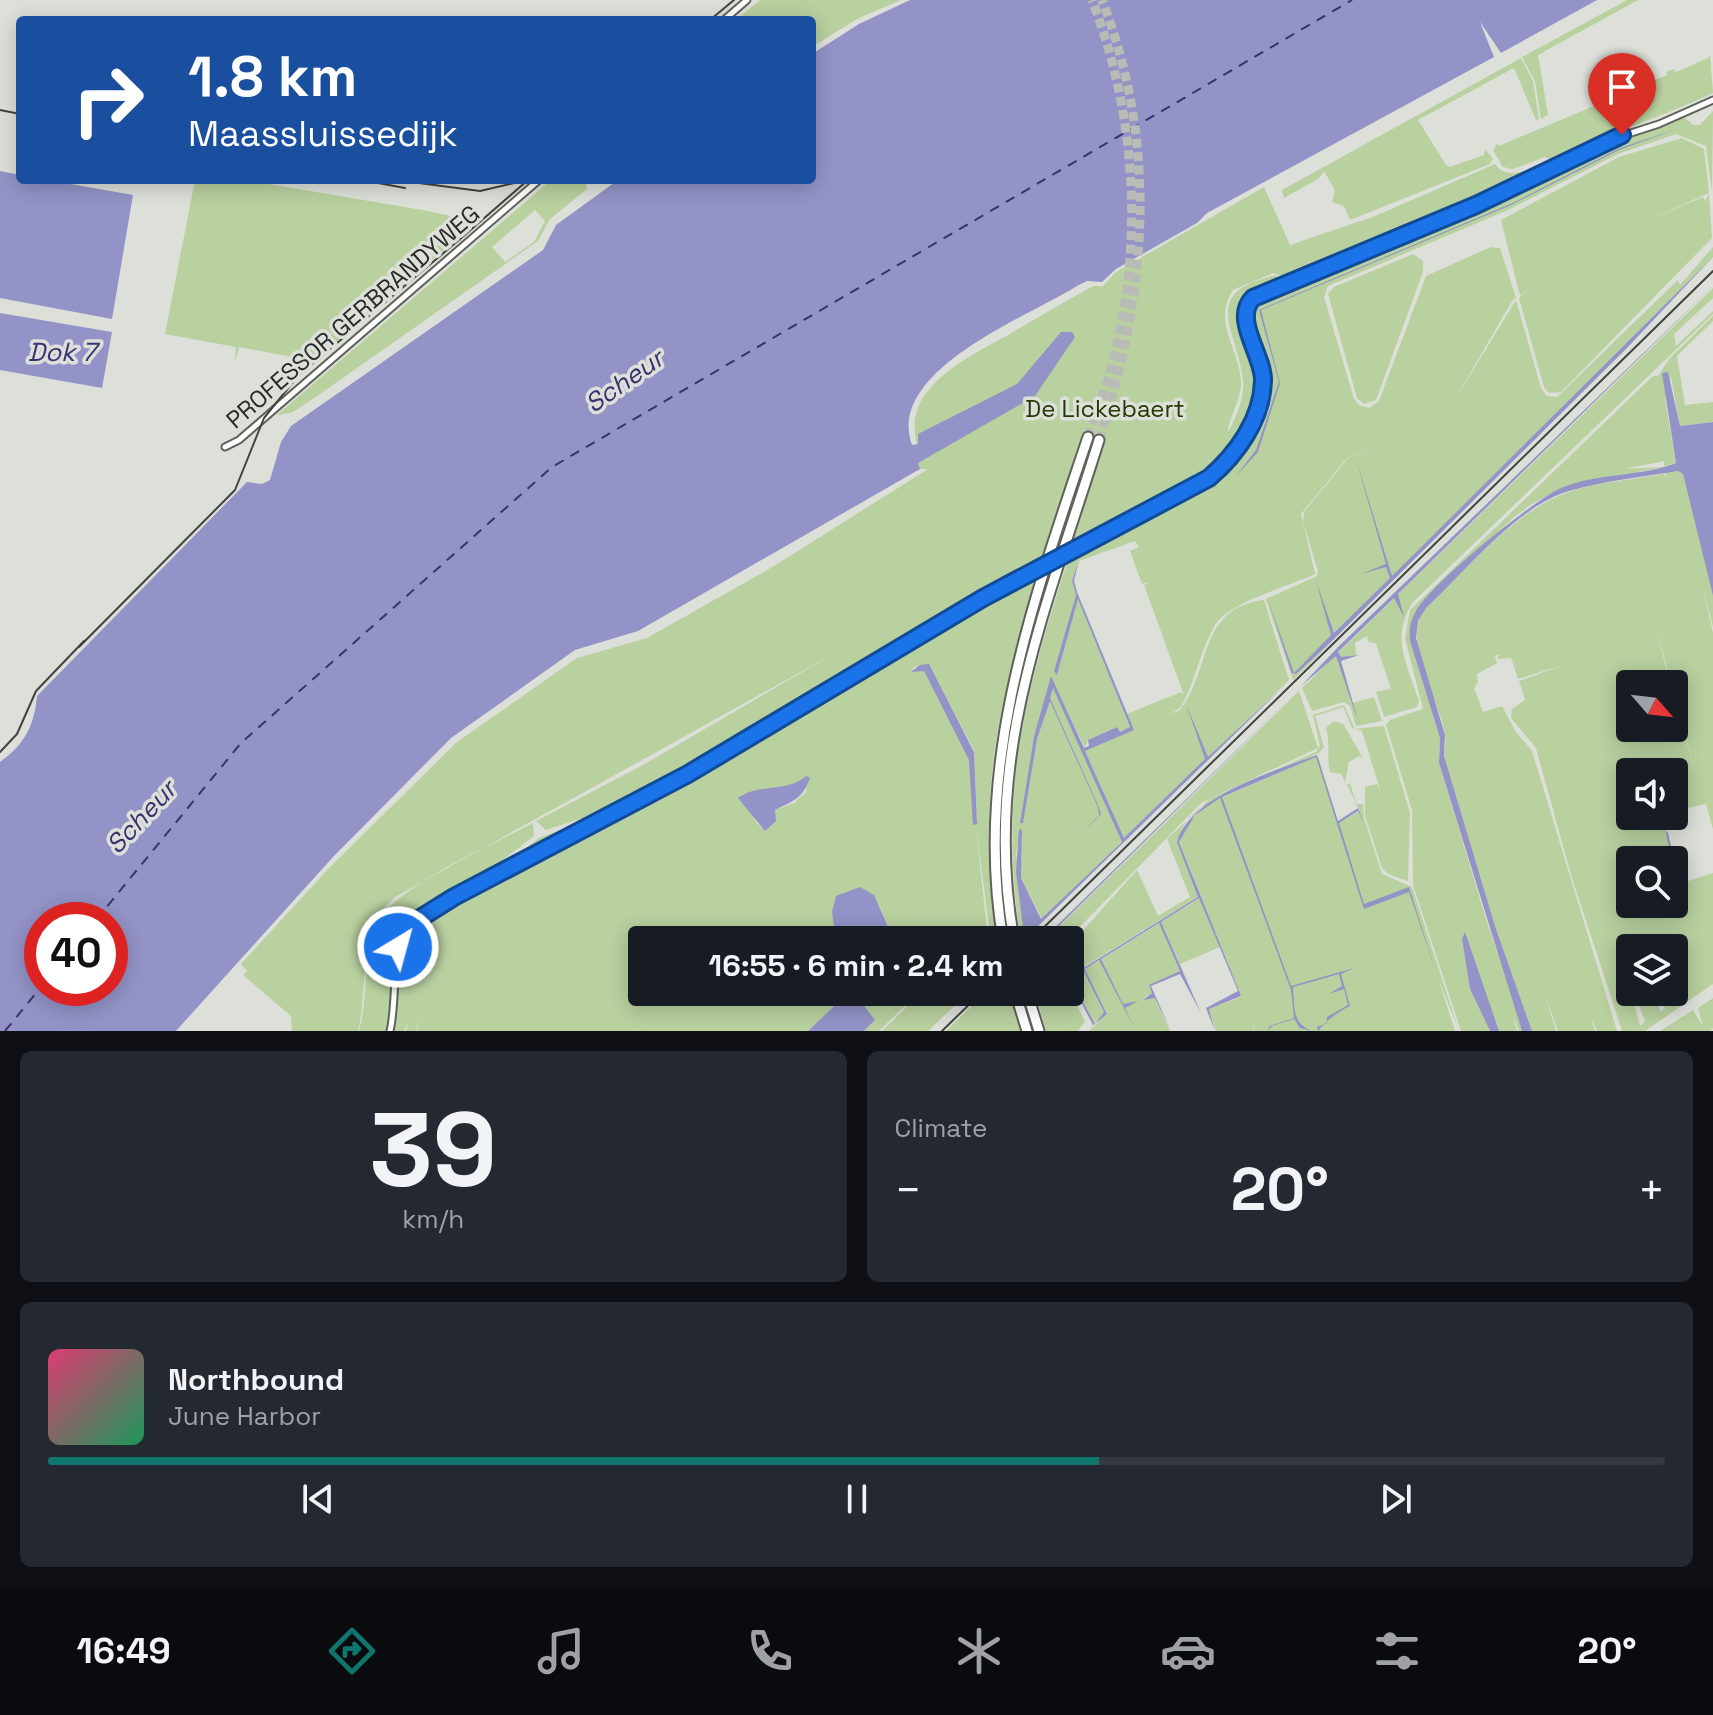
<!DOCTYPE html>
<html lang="en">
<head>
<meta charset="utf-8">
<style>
  body { margin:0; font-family:"Space Grotesk",sans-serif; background:#242831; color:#f1f3f6; height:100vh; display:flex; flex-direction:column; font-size:30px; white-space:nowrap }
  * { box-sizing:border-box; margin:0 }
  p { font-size:26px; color:#9ea1a6 }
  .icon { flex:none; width:44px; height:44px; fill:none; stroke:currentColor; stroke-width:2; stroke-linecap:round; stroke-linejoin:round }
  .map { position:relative; height:1031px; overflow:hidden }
  .panel { display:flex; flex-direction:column; gap:20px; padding:20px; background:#0d0f14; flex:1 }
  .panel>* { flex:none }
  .guide { position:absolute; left:16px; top:16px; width:800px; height:168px; border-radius:8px; box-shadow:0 4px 20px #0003; background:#1a4fa0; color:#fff; overflow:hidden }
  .needle { width:52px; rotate:118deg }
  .fabs { position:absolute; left:1616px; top:670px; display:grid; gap:16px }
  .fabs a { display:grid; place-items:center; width:72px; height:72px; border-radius:8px; background:#171b24; box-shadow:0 4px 20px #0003; font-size:40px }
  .speed { position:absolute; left:24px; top:902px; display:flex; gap:16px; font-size:40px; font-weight:700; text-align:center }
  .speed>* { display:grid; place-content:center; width:104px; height:104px; border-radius:50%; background:#171b24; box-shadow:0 4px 20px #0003; line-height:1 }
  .speed .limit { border:12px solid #d22; background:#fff; color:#111 }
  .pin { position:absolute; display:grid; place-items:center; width:68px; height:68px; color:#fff; margin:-82px -34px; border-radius:50% 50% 50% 0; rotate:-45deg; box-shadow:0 0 8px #0007 }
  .pin .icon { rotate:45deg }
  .me { position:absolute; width:88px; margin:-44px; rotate:37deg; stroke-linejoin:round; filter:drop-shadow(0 0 6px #0008) }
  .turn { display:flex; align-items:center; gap:28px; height:168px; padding:0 40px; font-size:36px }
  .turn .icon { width:104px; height:104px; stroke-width:2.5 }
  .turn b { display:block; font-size:56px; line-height:68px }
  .big { font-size:60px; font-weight:600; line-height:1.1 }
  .panel .card { flex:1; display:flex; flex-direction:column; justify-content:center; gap:12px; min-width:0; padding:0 28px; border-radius:12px; background:#242831 }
  .panel .dial { align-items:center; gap:0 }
  .dial b { font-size:104px; line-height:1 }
  .song { display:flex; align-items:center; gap:24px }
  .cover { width:96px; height:96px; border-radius:12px; background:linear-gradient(135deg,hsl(340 70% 55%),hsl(150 70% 35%)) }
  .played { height:8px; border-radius:4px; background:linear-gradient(90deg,#0f766e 65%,#363941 65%) }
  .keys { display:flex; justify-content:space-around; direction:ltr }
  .heat { display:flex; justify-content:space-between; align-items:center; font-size:44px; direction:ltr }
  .panel .tiles { flex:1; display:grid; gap:20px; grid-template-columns:1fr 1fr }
  .card:last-child { grid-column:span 2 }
  .trip { position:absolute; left:628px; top:926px; width:456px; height:80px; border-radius:8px; background:#171b24; box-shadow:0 4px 20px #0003; font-weight:600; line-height:80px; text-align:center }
  .dock { display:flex; height:128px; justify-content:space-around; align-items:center; background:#090b0e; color:#9ea1a6 }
  .dock .icon { width:56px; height:56px }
  .dock .active { color:#0f766e }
  .dock b { font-size:36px; color:#f1f3f6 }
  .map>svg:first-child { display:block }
  .green { fill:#b9d09f; fill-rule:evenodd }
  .water { fill:#9393c7; fill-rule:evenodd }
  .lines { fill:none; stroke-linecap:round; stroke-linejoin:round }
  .stream { stroke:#9393c7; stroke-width:2 }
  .ferry { stroke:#383272; stroke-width:2; stroke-dasharray:10 8; stroke-linecap:butt }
  .motorway-tunnel { stroke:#b9bcb6; stroke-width:9; stroke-dasharray:9 4.5; stroke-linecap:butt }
  .tertiary-casing { stroke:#5f625c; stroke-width:9 }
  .motorway-casing { stroke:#5f625c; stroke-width:13 }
  .tertiary { stroke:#fff; stroke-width:5 }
  .motorway { stroke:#fff; stroke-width:9 }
  .tram { stroke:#424341; stroke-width:2 }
  .rail { stroke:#424341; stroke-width:2 }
  .tertiary-bridge-casing { stroke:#5f625c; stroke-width:9; stroke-linecap:butt }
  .tertiary-bridge { stroke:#fff; stroke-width:5 }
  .route-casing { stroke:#114b97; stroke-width:20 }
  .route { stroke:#1a73e8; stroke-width:14 }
  .labels { text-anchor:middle; stroke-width:7; stroke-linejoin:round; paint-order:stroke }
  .street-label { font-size:24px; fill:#2a2b29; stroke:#dde0d9 }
  .park-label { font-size:24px; fill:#253a00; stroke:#dde0d9 }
  .water-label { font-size:26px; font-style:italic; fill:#383272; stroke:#dde0d9 }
</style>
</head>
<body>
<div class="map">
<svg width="1713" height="1031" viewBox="0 0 1713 1031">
  <rect width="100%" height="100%" fill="#dde0d9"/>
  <path class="green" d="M760,0H901L857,19L812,47V20H736Z
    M1627,0H1638L1538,55L1548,115L1541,119L1535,81L1522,57Z
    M1710,54L1713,93C1660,118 1604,135 1551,160L1545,157L1513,169L1503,167L1493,150L1498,143L1499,146L1603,102L1602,99L1614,94L1615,97L1667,75L1666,72L1674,69L1676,72L1708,58Z
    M1521,58L1533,81L1539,119L1536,120L1514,68L1418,120L1446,165L1450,167L1484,155L1485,149L1493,159L1490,164L1350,220L1344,206L1332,202L1335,190L1324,171L1318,179L1284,198L1282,190Z
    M1713,111L1712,192L1706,146L1676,134L1618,154L1508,210L1328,286L1324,297L1354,399L1359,405L1369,408L1379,401L1426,276L1491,247L1500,248L1516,298L1512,301L1453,403L1516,300L1541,388L1547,396L1557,397L1678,280L1680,285L1713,247V257L1335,633L1328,622L1331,636L1294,673L1333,641L1293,680L1266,599L1317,576L1318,571L1303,522L1304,512L1348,458L1388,442L1347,458L1301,514L1315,574C1290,586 1229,602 1215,625C1200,651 1195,682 1181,707L1171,714L1088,750L1180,710C1211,672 1198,607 1264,600L1289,680L1124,838L1085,751L1133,730L1127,714L1181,692L1184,695L1144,585L1151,582L1142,584L1130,551L1139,547L1135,541L1079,561L1072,581L1076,595L1054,671L1057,675L1078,598L1130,728L1120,732L1117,727L1088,740L1085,748L1051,677L1034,736L1020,823L1037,739L1050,700L1084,772L1050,698L1053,687L1122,842L1042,919L1021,878L1022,830L1016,852L1025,940H1021C997,797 1025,692 1069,557L1125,529L1122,524L997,587L694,768L603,817L583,818L546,830L536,821L643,765L835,653L395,897C356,930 369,985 358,1031H292L291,1016L243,975L247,971L241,964L331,866L457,742L577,658L647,638L774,566L928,469H920L918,463L923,459C890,394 961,361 1008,335C1036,318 1065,302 1093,286H1103L1116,272L1264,187L1290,245L1375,216L1495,164C1506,180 1526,171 1541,165L1456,205L1282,276L1273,273L1233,290C1211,324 1242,351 1241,386C1240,402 1228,419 1228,432C1236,418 1245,397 1243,380C1237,328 1198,293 1276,275L1280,283L1254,295L1244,308L1261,383L1244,436L1247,437L1262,401L1264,366L1248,310L1257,298L1497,197L1605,145L1683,116L1693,125H1700Z
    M1682,138L1704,149L1709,193L1650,219L1703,197L1705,201L1709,194L1712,238L1561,392L1549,393L1544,387L1519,298L1530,287L1520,296L1501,220L1619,157Z
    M195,180H245L428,211L451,216L466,231L297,375L308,360L239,347L235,363L236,347L165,334Z
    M551,180H585L587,189L550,219L538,241L310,401L291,413L277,415ZM535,210L545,221L534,242L505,262L492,247Z
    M1413,254L1423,261V272L1376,400L1364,404L1357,398L1328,294L1334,287Z
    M1713,288V298L1674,334L1676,346L1713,311V314L1412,603C1391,638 1406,662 1419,701L1417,707L1384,717L1376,692L1391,689L1376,643L1368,642L1367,636L1355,643L1356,655L1338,661L1352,703L1374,697L1382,721L1356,726L1350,706L1344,702L1312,711L1302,688Z
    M1713,316V321L1677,356L1685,405L1713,402V422L1680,426L1671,377L1665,400L1676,463L1664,466V461L1625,469L1662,467L1564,487L1535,502L1514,517L1420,605L1412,620L1410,641L1440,738L1439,763L1486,919L1524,1030L1519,1031L1513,1016L1517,1031H1499L1462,939L1470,989L1490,1031H1461L1413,885L1412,810L1386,725L1390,720L1423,709L1405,638L1410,610L1653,376H1658L1670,358Z
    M1678,471L1683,474L1713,596V627L1702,584L1713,633V829L1706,804L1674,811V772H1630V816H1665L1668,841L1682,883L1713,873V984L1645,1031H1622L1571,875L1536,748L1511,718L1512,709L1525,700L1519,681L1566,664L1518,679L1511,658L1497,659L1500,654L1495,656L1497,663L1477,674L1478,682L1474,688L1483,712L1502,706L1516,732L1532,751L1617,1031H1597L1591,1017L1595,1031H1558L1545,995L1556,1031H1532L1495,926L1445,761C1443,752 1447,744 1445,735C1440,698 1402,647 1423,611C1463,573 1513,512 1566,493C1595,482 1632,480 1663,474L1667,478L1665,473ZM1656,627L1699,786L1674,697V728H1630V684H1670ZM1630,860H1674V904H1630ZM1630,948H1674V992H1658L1665,1009L1660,1011L1656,992H1634L1645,1021L1640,1026L1626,970L1630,979Z
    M1039,571C997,704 976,800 997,940H991L990,934L976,827L988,940H894L879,905L834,931L836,940H642V992H849L808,1031H417L420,1017L416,1031H406L409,1022L404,1031H392C401,994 394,958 411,925L712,764ZM920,665H929L974,750L977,824L969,758L924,671L911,669ZM806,777V792L794,803L775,810L765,831L756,822L742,794C760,793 793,788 806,777Z
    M1299,691L1318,748L1201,803L1067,940L1059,927Z
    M1344,705L1355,729L1384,726L1410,813L1408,881L1388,874L1382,868L1365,816V787L1377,784L1381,793L1362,731L1352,728L1343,707L1315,716L1324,747L1319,753L1207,804L1318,756L1338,823L1360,811L1347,785L1350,783L1356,804H1363L1364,818L1382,874L1412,887L1459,1031L1438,978L1455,1031H1255L1252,1022L1254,1031H1216L1209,1009L1241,997L1179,841L1184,829L1205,804C1159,836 1189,857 1198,897L1083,967L1070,945L1137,870L1158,916L1190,897L1167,839L1210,799L1316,752L1320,746L1313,715Z
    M1334,721L1343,724L1363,758L1359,756L1349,762L1345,782L1341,774L1330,772C1326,757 1331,744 1326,728Z
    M581,822L587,825L507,864L539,838Z
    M533,823L534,836L504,859L498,869L410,920L401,929L396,945L394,999L386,1031H359C368,999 363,964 372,933C384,890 493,845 533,823Z
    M1200,898L1220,947L1180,964L1161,922Z
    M1160,923L1180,971L1150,985L1152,993L1142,999L1155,998L1170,1031H1089L1107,1013L1085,969Z
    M1083,969L1104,1012L1095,1024L1070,977Z
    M1070,990L1085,1022L1078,1031H1046L1035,992Z
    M854,992H865L872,1002L892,997L895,992H919L879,1031H864L875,1020Z
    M922,992H969L928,1031H882Z
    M986,992H1009L1021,1031H946Z
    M1713,998V1028L1710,1031H1660L1693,1010L1703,1026L1698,1008Z"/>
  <path class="water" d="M910,0H1597L1501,53L1480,22L1494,57L1207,213L1197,223L1116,269L1102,282L1087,281L1077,286C1030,316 885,370 912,445L918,444V434L1017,384L1061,332H1072L1075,337L1035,396L918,463L920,469L638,631L575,650L451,738L333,857L176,1031H0V762C25,744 34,726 37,696L247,482L262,484L270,480L281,442L291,426L543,250L556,225L618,180H812V54L859,24ZM110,920V988H42V920Z
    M1680,128L1619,150L1511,205L1261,310L1280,383L1258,452L1235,477L1256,450L1279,382L1259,310L1515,202L1620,148Z
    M0,171L20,175V180H48L133,195L112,319L0,298Z
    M1713,257L1627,348L1332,641L1296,674L1292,673L1291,671L1268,600L1294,673L1331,635L1316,581L1334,633L1390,578L1386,567L1361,574L1386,564L1355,456L1392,576Z
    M1713,286L1398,594L1404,617L1394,598L1338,652L1341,657L1359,655L1341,661L1359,724L1336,656L1301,686L1338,647Z
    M0,313L112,332L102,388L0,370Z
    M1668,372L1680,426L1713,422V596L1683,474L1678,471C1642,477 1604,481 1569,491C1517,506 1465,572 1426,608L1418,621L1416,638L1445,735L1444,756L1495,926L1532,1031H1522L1439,763L1440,738L1410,641C1409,631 1410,621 1416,611C1431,584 1532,501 1561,488C1597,473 1639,477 1676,463L1662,373Z
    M1079,560L1074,581L1077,592L1134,730L1085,751L1124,838L1205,759L1186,704L1208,757L1288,682L1030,934L1024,935L1016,872L1019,829L1022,830L1021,878L1041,919L1122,842L1053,688L1050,698L1098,805L1101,814L1082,833L1099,815L1098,807L1050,701L1037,739L1023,823H1020L1034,736L1051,676L1084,748L1089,746L1088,740L1117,727L1120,732L1130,727L1078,599L1057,675L1054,671L1076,595L1072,581Z
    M929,664L974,752L977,824L973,825L969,760L924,671L911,672L920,665Z
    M1294,694L1059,926L1067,940L1057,929L1050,936L1051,940H1042Z
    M1317,755L1338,821L1358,808L1351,787L1363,822L1358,811L1339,823L1364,904L1409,887L1436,972L1409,892L1364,909L1316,757L1222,797L1291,986L1354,968L1341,974L1350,1006C1338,1011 1323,1024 1318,1031L1317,1027L1327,1023V1017L1348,1005L1344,989L1329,994L1342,986L1339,974L1293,987C1295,1007 1291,1023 1312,1031L1300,1028L1294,1019L1272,1026L1268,1031L1270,1026L1294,1018L1291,990L1220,798L1195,815L1179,842L1241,996L1209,1009L1215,1031L1206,1008L1238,991L1199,898L1161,922L1201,1013L1180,974L1151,986L1171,1031L1155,998L1143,1000L1152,993L1149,985L1180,971L1159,923L1101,959L1123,1004L1138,1001L1125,1008L1136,1031L1099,960L1085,969L1107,1014L1086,1031L1093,1025L1070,981V975L1082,967L1070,944L1085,967L1198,897L1177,842C1190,795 1275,771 1317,755ZM1083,970L1104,1012L1095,1024L1070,978Z
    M806,776L810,778C802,799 795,800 775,810L776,821L765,831L738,798C758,783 788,793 806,776Z
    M860,887L874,895L894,940H836L832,912L836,896Z
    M1465,932L1499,1031H1490L1470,989L1462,939Z
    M849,992H854L875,1020L864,1031H808Z"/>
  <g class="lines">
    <path class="stream" d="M1667,833L1673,860
      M1674,862L1682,883"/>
    <path class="ferry" d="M96,920L241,743L552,467L1352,0
      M5,1031L42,986"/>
    <path class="motorway-tunnel" d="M1088,437C1098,408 1109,379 1116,349C1143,234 1135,111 1092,0
      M1099,440C1147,295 1159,146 1102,0"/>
    <g class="tertiary-casing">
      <path id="tertiary" d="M724,20L747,0
        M225,447L239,440L539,180
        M1073,551C1143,516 1229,488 1257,409C1261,397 1265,386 1263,373C1260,350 1234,318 1253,298L1476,205L1600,143L1659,124L1713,100
        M390,1031C398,999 389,940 414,920L688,774L1037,569"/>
    </g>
    <g class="motorway-casing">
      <path id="motorway" d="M1003,940C973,765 1033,601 1088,437
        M1014,940C981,758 1046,610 1099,440
        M1015,992L1027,1031
        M1027,992L1039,1031"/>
    </g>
    <use href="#tertiary" class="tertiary"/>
    <use href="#motorway" class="motorway"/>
    <path class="tram" d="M1031,940L1713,271
      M942,1031L982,992"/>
    <path class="rail" d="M710,20L734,0
      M0,110L20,114
      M362,180L405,188
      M396,180L480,191L519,182
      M459,240L528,180
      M79,647L235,490L264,418L298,376L466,234
      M0,752L17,734L36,691L84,641"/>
    <g class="tertiary-bridge-casing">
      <path id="tertiary-bridge" d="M1037,569L1073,551"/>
    </g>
    <use href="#tertiary-bridge" class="tertiary-bridge"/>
  </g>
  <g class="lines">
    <g class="route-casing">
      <path id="route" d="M398,947L406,927L454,897L688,774L983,598L1209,478C1237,454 1262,419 1263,381C1264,356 1232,319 1253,298L1476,205L1622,135"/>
    </g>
    <use href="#route" class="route"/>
  </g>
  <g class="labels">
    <g class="street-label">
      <text transform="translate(353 317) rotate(-41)" y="8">PROFESSOR GERBRANDYWEG</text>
    </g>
    <g class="park-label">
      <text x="1105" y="417">De Lickebaert</text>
    </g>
    <g class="water-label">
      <text x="62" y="361">Dok 7</text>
      <text transform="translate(624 381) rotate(-35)" y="9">Scheur</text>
      <text transform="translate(141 817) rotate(-47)" y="9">Scheur</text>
    </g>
  </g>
</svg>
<div class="fabs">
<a><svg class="needle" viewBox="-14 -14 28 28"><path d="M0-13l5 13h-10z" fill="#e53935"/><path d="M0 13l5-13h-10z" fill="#9ea1a6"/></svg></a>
<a><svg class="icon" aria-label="sound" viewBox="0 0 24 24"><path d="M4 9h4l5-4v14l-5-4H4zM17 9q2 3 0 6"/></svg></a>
<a><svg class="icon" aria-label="search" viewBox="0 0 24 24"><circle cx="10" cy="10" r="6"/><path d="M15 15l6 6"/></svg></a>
<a><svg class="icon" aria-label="layers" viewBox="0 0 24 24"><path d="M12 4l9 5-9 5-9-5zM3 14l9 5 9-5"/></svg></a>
</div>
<div class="speed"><div class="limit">40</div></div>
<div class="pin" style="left:1622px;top:135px;background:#d93025"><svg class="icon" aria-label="arrive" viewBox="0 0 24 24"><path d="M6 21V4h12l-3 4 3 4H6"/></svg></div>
<svg class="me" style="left:398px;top:947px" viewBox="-20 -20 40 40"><circle r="17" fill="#1a73e8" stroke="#fff" stroke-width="3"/><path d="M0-11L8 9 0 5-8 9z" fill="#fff"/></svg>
<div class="trip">16:55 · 6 min · 2.4 km</div>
<div class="guide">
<div class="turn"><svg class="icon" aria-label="right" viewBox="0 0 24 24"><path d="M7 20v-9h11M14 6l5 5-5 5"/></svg><div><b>1.8 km</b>Maassluissedijk</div></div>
</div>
</div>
<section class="panel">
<div class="tiles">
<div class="card dial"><b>39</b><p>km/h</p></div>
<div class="card"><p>Climate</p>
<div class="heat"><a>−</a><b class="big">20°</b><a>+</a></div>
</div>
<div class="card">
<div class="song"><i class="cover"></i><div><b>Northbound</b><p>June Harbor</p></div></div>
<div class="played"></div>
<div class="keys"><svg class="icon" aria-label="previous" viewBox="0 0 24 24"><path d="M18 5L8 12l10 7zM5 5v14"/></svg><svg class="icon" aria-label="pause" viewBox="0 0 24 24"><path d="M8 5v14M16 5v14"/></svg><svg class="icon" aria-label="next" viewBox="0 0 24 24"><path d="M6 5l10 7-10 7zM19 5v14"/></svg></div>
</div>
</div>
</section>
<nav class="dock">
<b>16:49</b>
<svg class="icon active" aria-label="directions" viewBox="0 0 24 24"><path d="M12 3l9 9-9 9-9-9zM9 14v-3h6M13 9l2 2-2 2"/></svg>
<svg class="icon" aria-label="music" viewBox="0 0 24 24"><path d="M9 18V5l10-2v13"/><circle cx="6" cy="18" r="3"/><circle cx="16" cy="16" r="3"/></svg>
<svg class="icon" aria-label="phone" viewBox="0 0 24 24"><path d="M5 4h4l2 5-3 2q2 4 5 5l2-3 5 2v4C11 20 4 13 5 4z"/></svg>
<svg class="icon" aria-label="climate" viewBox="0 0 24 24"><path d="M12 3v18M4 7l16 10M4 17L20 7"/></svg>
<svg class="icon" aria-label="car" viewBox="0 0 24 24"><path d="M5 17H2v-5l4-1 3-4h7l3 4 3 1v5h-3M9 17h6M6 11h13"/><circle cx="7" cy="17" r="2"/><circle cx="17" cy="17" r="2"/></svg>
<svg class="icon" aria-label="filters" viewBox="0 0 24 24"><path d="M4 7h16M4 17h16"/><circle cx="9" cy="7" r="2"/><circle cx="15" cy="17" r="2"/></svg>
<b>20°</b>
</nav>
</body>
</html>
